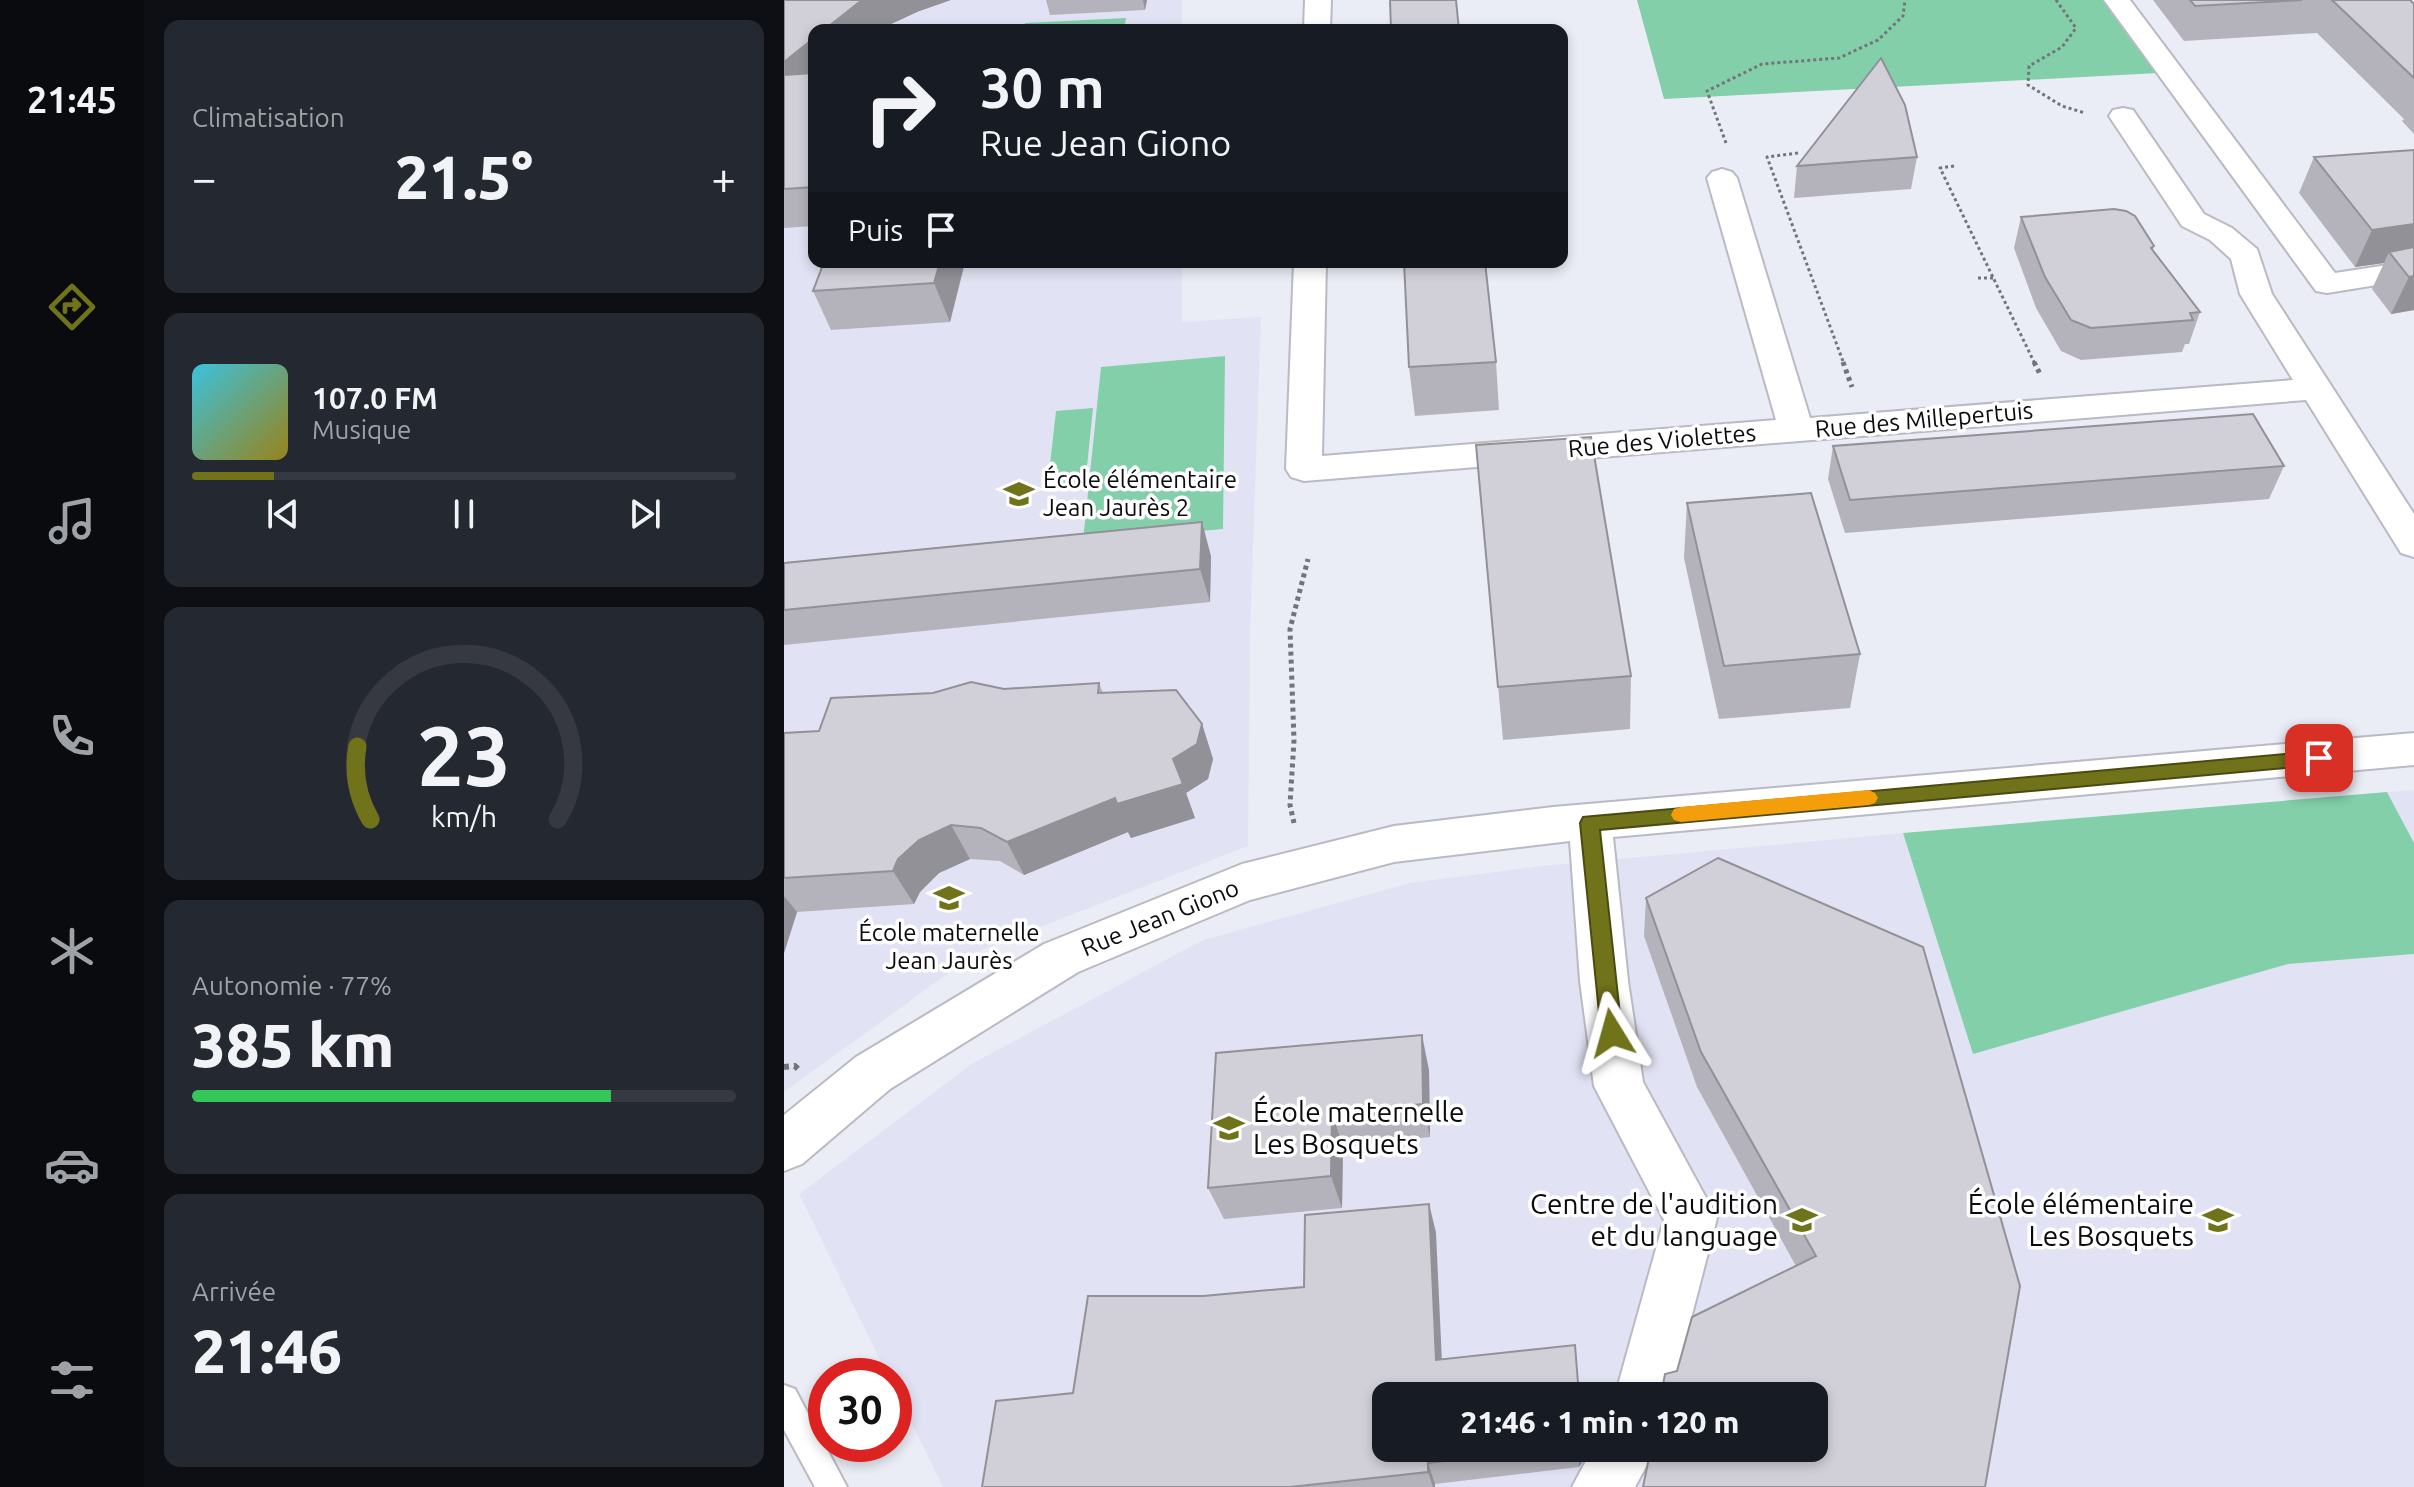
<!DOCTYPE html>
<html lang="fr">
<head>
<meta charset="utf-8">
<style>
  body { margin:0; font-family:Ubuntu,sans-serif; background:#242831; color:#f1f3f6; height:100vh; display:flex; flex-direction:column; font-size:30px; white-space:nowrap }
  * { box-sizing:border-box; margin:0 }
  p { font-size:26px; color:#9ea1a6 }
  .icon { flex:none; width:44px; height:44px; fill:none; stroke:currentColor; stroke-width:2; stroke-linecap:round; stroke-linejoin:round }
  .map { position:relative; flex:1; overflow:hidden }
  .side { display:flex; flex-direction:column; gap:20px; padding:20px; background:#0d0f14; width:640px }
  .side>* { flex:none }
  .hud { position:absolute; left:24px; top:24px; width:760px; height:244px; border-radius:16px; box-shadow:0 4px 12px #0003; background:#171b24; color:#f1f3f6; overflow:hidden }
  .speed { position:absolute; left:24px; top:1358px; display:flex; gap:16px; font-size:40px; font-weight:700; text-align:center }
  .speed>* { display:grid; place-content:center; width:104px; height:104px; border-radius:50%; background:#171b24; box-shadow:0 4px 12px #0003; line-height:1 }
  .speed .limit { border:12px solid #d22; background:#fff; color:#111 }
  .pin { position:absolute; display:grid; place-items:center; width:68px; height:68px; color:#fff; margin:-34px; border-radius:16px; box-shadow:0 4px 12px #0006 }
  .me { position:absolute; width:88px; margin:-44px; rotate:352deg; stroke-linejoin:round; filter:drop-shadow(0 0 6px #0008) }
  .turn { display:flex; align-items:center; gap:28px; height:168px; padding:0 40px; font-size:36px }
  .turn .icon { width:104px; height:104px; stroke-width:2.5 }
  .turn b { display:block; font-size:56px; line-height:68px }
  .then { display:flex; align-items:center; height:76px; padding:0 40px; background:#0003; gap:16px; font-size:30px }
  .big { font-size:60px; font-weight:800; line-height:1.1 }
  .side .tile { flex:1; display:flex; flex-direction:column; justify-content:center; gap:12px; min-width:0; padding:0 28px; border-radius:16px; background:#242831 }
  .side .dial { align-items:center; gap:0 }
  .dial svg { height:208px; overflow:visible; fill:none; stroke:#363941; stroke-width:7; stroke-linecap:round; text-anchor:middle }
  .dial text { fill:#f1f3f6; stroke:none }
  .song { display:flex; align-items:center; gap:24px }
  .cover { width:96px; height:96px; border-radius:12px; background:linear-gradient(135deg,hsl(190 70% 55%),hsl(50 70% 35%)) }
  .played { height:8px; border-radius:4px; background:linear-gradient(90deg,#707319 15%,#363941 15%) }
  .keys { display:flex; justify-content:space-around; direction:ltr }
  .heat { display:flex; justify-content:space-between; align-items:center; font-size:44px; direction:ltr }
  .charge { height:12px; border-radius:6px; background:linear-gradient(90deg,#34c759 77%,#363941 0) }
  .trip { position:absolute; left:588px; top:1382px; width:456px; height:80px; border-radius:16px; background:#171b24; box-shadow:0 4px 12px #0003; font-weight:800; line-height:80px; text-align:center }
  main { display:flex; flex:1; min-height:0 }
  .tabs { display:flex; flex-direction:column; width:144px; justify-content:space-around; align-items:center; background:#090b0e; color:#9ea1a6 }
  .tabs .icon { width:56px; height:56px }
  .tabs .current { color:#707319 }
  .tabs b { font-size:36px; color:#f1f3f6 }
  .map>svg:first-child { display:block }
  .built { fill:#e1e3f4; fill-rule:evenodd }
  .green { fill:#82cfaa }
  .lines { fill:none; stroke-linecap:round; stroke-linejoin:round }
  .lane-casing { stroke:#b9bac3; stroke-width:4 }
  .street-casing { stroke:#b9bac3; stroke-width:4 }
  .path-far2 { stroke:#73747a; stroke-width:3; stroke-dasharray:3 3; stroke-linecap:butt }
  .path-far1 { stroke:#73747a; stroke-width:5; stroke-dasharray:4 4; stroke-linecap:butt }
  .path { stroke:#73747a; stroke-width:6; stroke-dasharray:5 5; stroke-linecap:butt }
  .lane { fill:#fff; fill-rule:evenodd }
  .street { fill:#fff; fill-rule:evenodd }
  .wall { fill:#b4b2ba }
  .shaded-wall { fill:#929197 }
  .building { fill:#d1cfd8; stroke:#929197; stroke-width:2 }
  .route { fill:#707319; stroke:#494b10; stroke-width:2 }
  .slow { fill:#f59e0b }
  .labels { text-anchor:middle; stroke-width:7; stroke-linejoin:round; paint-order:stroke }
  .street-label { font-size:24px; fill:#0b0b0e; stroke:#fff }
  .poi-label { font-size:24px; fill:#0b0b0e; stroke:#fff; text-anchor:start }
  .near-poi-label { font-size:28px; fill:#0b0b0e; stroke:#fff; text-anchor:end }
</style>
</head>
<body>
<main>
<nav class="tabs">
<b>21:45</b>
<svg class="icon current" aria-label="directions" viewBox="0 0 24 24"><path d="M12 3l9 9-9 9-9-9zM9 14v-3h6M13 9l2 2-2 2"/></svg>
<svg class="icon" aria-label="music" viewBox="0 0 24 24"><path d="M9 18V5l10-2v13"/><circle cx="6" cy="18" r="3"/><circle cx="16" cy="16" r="3"/></svg>
<svg class="icon" aria-label="phone" viewBox="0 0 24 24"><path d="M5 4h4l2 5-3 2q2 4 5 5l2-3 5 2v4C11 20 4 13 5 4z"/></svg>
<svg class="icon" aria-label="climate" viewBox="0 0 24 24"><path d="M12 3v18M4 7l16 10M4 17L20 7"/></svg>
<svg class="icon" aria-label="car" viewBox="0 0 24 24"><path d="M5 17H2v-5l4-1 3-4h7l3 4 3 1v5h-3M9 17h6M6 11h13"/><circle cx="7" cy="17" r="2"/><circle cx="17" cy="17" r="2"/></svg>
<svg class="icon" aria-label="filters" viewBox="0 0 24 24"><path d="M4 7h16M4 17h16"/><circle cx="9" cy="7" r="2"/><circle cx="15" cy="17" r="2"/></svg>
</nav>
<section class="side">
<div class="tile"><p>Climatisation</p>
<div class="heat"><a>−</a><b class="big">21.5°</b><a>+</a></div>
</div>
<div class="tile">
<div class="song"><i class="cover"></i><div><b>107.0 FM</b><p>Musique</p></div></div>
<div class="played"></div>
<div class="keys"><svg class="icon" aria-label="previous" viewBox="0 0 24 24"><path d="M18 5L8 12l10 7zM5 5v14"/></svg><svg class="icon" aria-label="pause" viewBox="0 0 24 24"><path d="M8 5v14M16 5v14"/></svg><svg class="icon" aria-label="next" viewBox="0 0 24 24"><path d="M6 5l10 7-10 7zM19 5v14"/></svg></div>
</div>
<div class="tile dial"><svg viewBox="0 0 100 80">
<path d="M14 69A42 42 0 1 1 86 69"/>
<path d="M14 69A42 42 0 0 1 9 41" stroke="#707319"/>
<text x="50" y="56" font-size="32" font-weight="700">23</text>
<text x="50" y="72" font-size="11">km/h</text>
</svg></div>
<div class="tile"><p>Autonomie · 77%</p><b class="big">385 km</b><div class="charge"></div></div>
<div class="tile"><p>Arrivée</p><b class="big">21:46</b></div>
</section>
<div class="map">
<svg width="1630" height="1487" viewBox="0 0 1630 1487">
  <rect width="100%" height="100%" fill="#ebedf6"/>
  <path class="built" d="M0,0H398V30H30V262H398V322L477,317L466,635L464,846L195,951L0,1092Z
    M1630,790V843L1603,792Z
    M1119,833L1189,1054L1504,964L1630,954V1487H159L110,1387V1376H104L15,1194L189,1063L419,940L626,883L758,866ZM602,1396H1030V1448H602Z"/>
  <path class="green" d="M853,0H1320L1374,73L880,99Z
    M342,18L340,30H240L241,23Z
    M441,356L439,529L299,541L317,367Z
    M309,408L301,486L263,491L272,411Z
    M1603,792L1630,843V954L1504,964L1189,1054L1119,833Z"/>
  <g class="lines">
    <g class="lane-casing">
      <path id="lane" d="M0,1385L11,1389L63,1487H31L0,1430Z"/>
    </g>
    <g class="street-casing">
      <path id="street" d="M521,0H547L546,30H520Z
        M1320,0H1346L1551,273L1630,261V279L1543,293L1532,291Z
        M1339,108L1349,110L1420,214L1448,228L1473,249L1488,294L1630,514V557L1617,553L1522,400L520,481L507,477L502,469L510,262H542L538,456L992,420L923,178L928,172L938,169L948,172L953,178L1026,418L1509,380L1456,294L1447,259L1426,240L1398,226L1325,116L1329,110Z
        M1630,733V765L829,837L844,981L859,1082L933,1218L887,1396H831L880,1220L810,1086L796,981L786,841L610,862L466,900L294,972L106,1089L18,1164L0,1171V1115L72,1057L260,944L458,864L610,826L769,807Z
        M809,1448H872L851,1487H788Z"/>
    </g>
    <path class="path-far2" d="M1272,0L1292,28L1278,47L1245,66L1244,85L1278,106L1301,113
      M942,143L923,91L978,64L1055,58L1094,40L1119,16L1121,0
      M1014,153L983,157L1060,364
      M1170,166L1156,168L1251,364
      M1194,278H1212"/>
    <path class="path-far1" d="M1059,362L1068,387
      M1250,362L1256,374
      M510,823L506,805L510,740L506,629L524,559"/>
    <path class="path" d="M0,1067L11,1066L14,1069"/>
    <use href="#lane" class="lane"/>
    <use href="#street" class="street"/>
  </g>
  <path class="wall" d="M0,0L133,12L107,24L99,30H30V226L0,228Z
    M262,0H363L361,10L266,15Z
    M1369,0H1626L1630,4V134L1618,121L1620,119L1533,33L1400,41Z
    M1630,150V310L1607,314L1588,289L1600,263L1571,267L1515,193L1530,157Z
    M1133,157L1127,189L1010,198L1013,166Z
    M1237,217L1370,246L1369,250L1416,312L1405,344H1401L1398,352L1297,360L1277,351L1252,308L1230,248Z
    M181,262L166,322L47,330L29,291Z
    M712,362L715,410L631,416L625,367Z
    M692,445L847,676L846,729L719,740Z
    M1049,446L1500,466L1485,499L1061,533L1044,479Z
    M903,503L1076,654L1066,708L935,719L900,558Z
    M427,556L426,602L0,645V563Z
    M315,683L319,693L418,724L429,759L424,779L402,793L411,818L347,838L344,832L240,875L216,861L186,859L155,873L136,892L130,904L13,912L0,953V733L35,731L149,693Z
    M862,898L1139,947L1030,1448L893,1371L1012,1266L913,1087L860,936Z
    M432,1053L645,1070L646,1137L559,1146L558,1208L440,1219L424,1188Z
    M645,1204L652,1233L602,1448H799L800,1459L795,1467L651,1484V1487H198L289,1393L419,1296L520,1287Z"/>
  <path class="shaded-wall" d="M78,0H167L133,12L107,24L99,30H40Z
    M359,0H363L361,10Z
    M30,38V88L0,113V62Z
    M1630,224V259L1605,252L1600,263L1571,267L1588,230Z
    M156,262H181L166,322L150,283Z
    M1630,276V310L1607,314L1625,277Z
    M418,522L427,556L426,602L416,569Z
    M418,724L429,759L424,779L402,793L411,818L347,838L344,832L240,875L223,842L389,759Z
    M167,825L186,859L155,873L136,892L130,904L109,871L114,859L135,840Z
    M0,896L13,912L0,953Z
    M638,1035L645,1070L646,1137L639,1104Z
    M548,1113L559,1146L558,1208L547,1176Z
    M645,1204L652,1233L659,1384L652,1360Z
    M795,1448H799L800,1459L795,1467Z
    M644,1463L651,1484V1487H649L644,1472Z"/>
  <path class="building" d="M0,0H78L40,30H30V38L0,62Z
    M606,0H672L675,30H607Z
    M1406,0H1518L1411,6Z
    M1548,0H1626L1630,4V78Z
    M1097,58L1121,105L1133,157L1013,166Z
    M30,73V187L0,189V75Z
    M1630,150V224L1588,230L1530,157Z
    M1330,209L1342,211L1351,216L1370,246L1367,248L1416,312L1406,313L1409,320L1307,328L1287,320L1261,277L1237,217Z
    M1630,247V276L1625,277L1605,252Z
    M40,262H156L150,283L29,291Z
    M620,262H701L712,362L625,367Z
    M1469,414L1500,466L1066,500L1049,446Z
    M807,437L847,676L714,687L692,445Z
    M1027,493L1076,654L940,666L903,503Z
    M418,522L416,569L0,610V563Z
    M187,682L220,689L315,683L314,693L392,690L418,724L413,744L389,759L399,784L333,804L331,798L223,842L197,828L167,825L135,840L114,859L109,871L0,878V733L35,731L47,698L149,693Z
    M934,858L1139,947L1236,1286L1201,1487H859L867,1448H1030V1396H877L881,1374L893,1371L908,1317L1032,1256L917,1052L862,898Z
    M638,1035L639,1104L548,1113L547,1176L424,1188L432,1053Z
    M645,1204L652,1360L791,1345L795,1396H602V1448H775L644,1463V1472L506,1487H198L212,1401L289,1393L304,1296H419L520,1287L521,1215Z"/>
  <path class="route" d="M1535,751L1544,758L1535,765L816,830L838,1033L835,1040L828,1043L820,1040L817,1033L796,823L799,817Z"/>
  <path class="slow" d="M1085,790L1091,793L1094,798L1091,803L1085,805L897,822L890,820L887,815L890,809L897,807Z"/>
  <defs>
    <g id="school-bare" transform="scale(2.4)"><path d="M0-5L7-2L0 1L-7-2ZM-4 1L0 2.5L4 1V4Q0 6-4 4Z" fill="#707319" stroke="#fff" stroke-width="2.5" paint-order="stroke"/></g>
  </defs>
  <g fill-rule="evenodd">
    <use href="#school-bare" x="235" y="494"/>
    <use href="#school-bare" x="165" y="898"/>
    <use href="#school-bare" x="445" y="1128"/>
    <use href="#school-bare" x="1018" y="1220"/>
    <use href="#school-bare" x="1434" y="1220"/>
  </g>
  <g class="labels">
    <g class="street-label">
      <text transform="translate(1140 420) rotate(-5)" y="8">Rue des Millepertuis</text>
      <text transform="translate(878 441) rotate(-5)" y="8">Rue des Violettes</text>
      <text transform="translate(376 918) rotate(-22)" y="8">Rue Jean Giono</text>
    </g>
    <g class="poi-label">
      <text x="259" y="488">École élémentaire<tspan x="259" dy="28">Jean Jaurès 2</tspan></text>
      <text x="165" y="941" text-anchor="middle">École maternelle<tspan x="165" dy="28">Jean Jaurès</tspan></text>
    </g>
    <g class="near-poi-label">
      <text x="469" y="1122" text-anchor="start">École maternelle<tspan x="469" dy="32">Les Bosquets</tspan></text>
      <text x="994" y="1214">Centre de l'audition<tspan x="994" dy="32">et du language</tspan></text>
      <text x="1410" y="1214">École élémentaire<tspan x="1410" dy="32">Les Bosquets</tspan></text>
    </g>
  </g>
</svg>
<div class="speed"><div class="limit">30</div></div>
<div class="pin" style="left:1535px;top:758px;background:#d93025"><svg class="icon" aria-label="arrive" viewBox="0 0 24 24"><path d="M6 21V4h12l-3 4 3 4H6"/></svg></div>
<svg class="me" style="left:828px;top:1033px" viewBox="-20 -20 40 40"><path d="M0-17L14 15 0 8-14 15z" fill="#707319" stroke="#fff" stroke-width="4"/></svg>
<div class="trip">21:46 · 1 min · 120 m</div>
<div class="hud">
<div class="turn"><svg class="icon" aria-label="right" viewBox="0 0 24 24"><path d="M7 20v-9h11M14 6l5 5-5 5"/></svg><div><b>30 m</b>Rue Jean Giono</div></div>
<div class="then">Puis<svg class="icon" aria-label="arrive" viewBox="0 0 24 24"><path d="M6 21V4h12l-3 4 3 4H6"/></svg></div>
</div>
</div>
</main>
</body>
</html>
